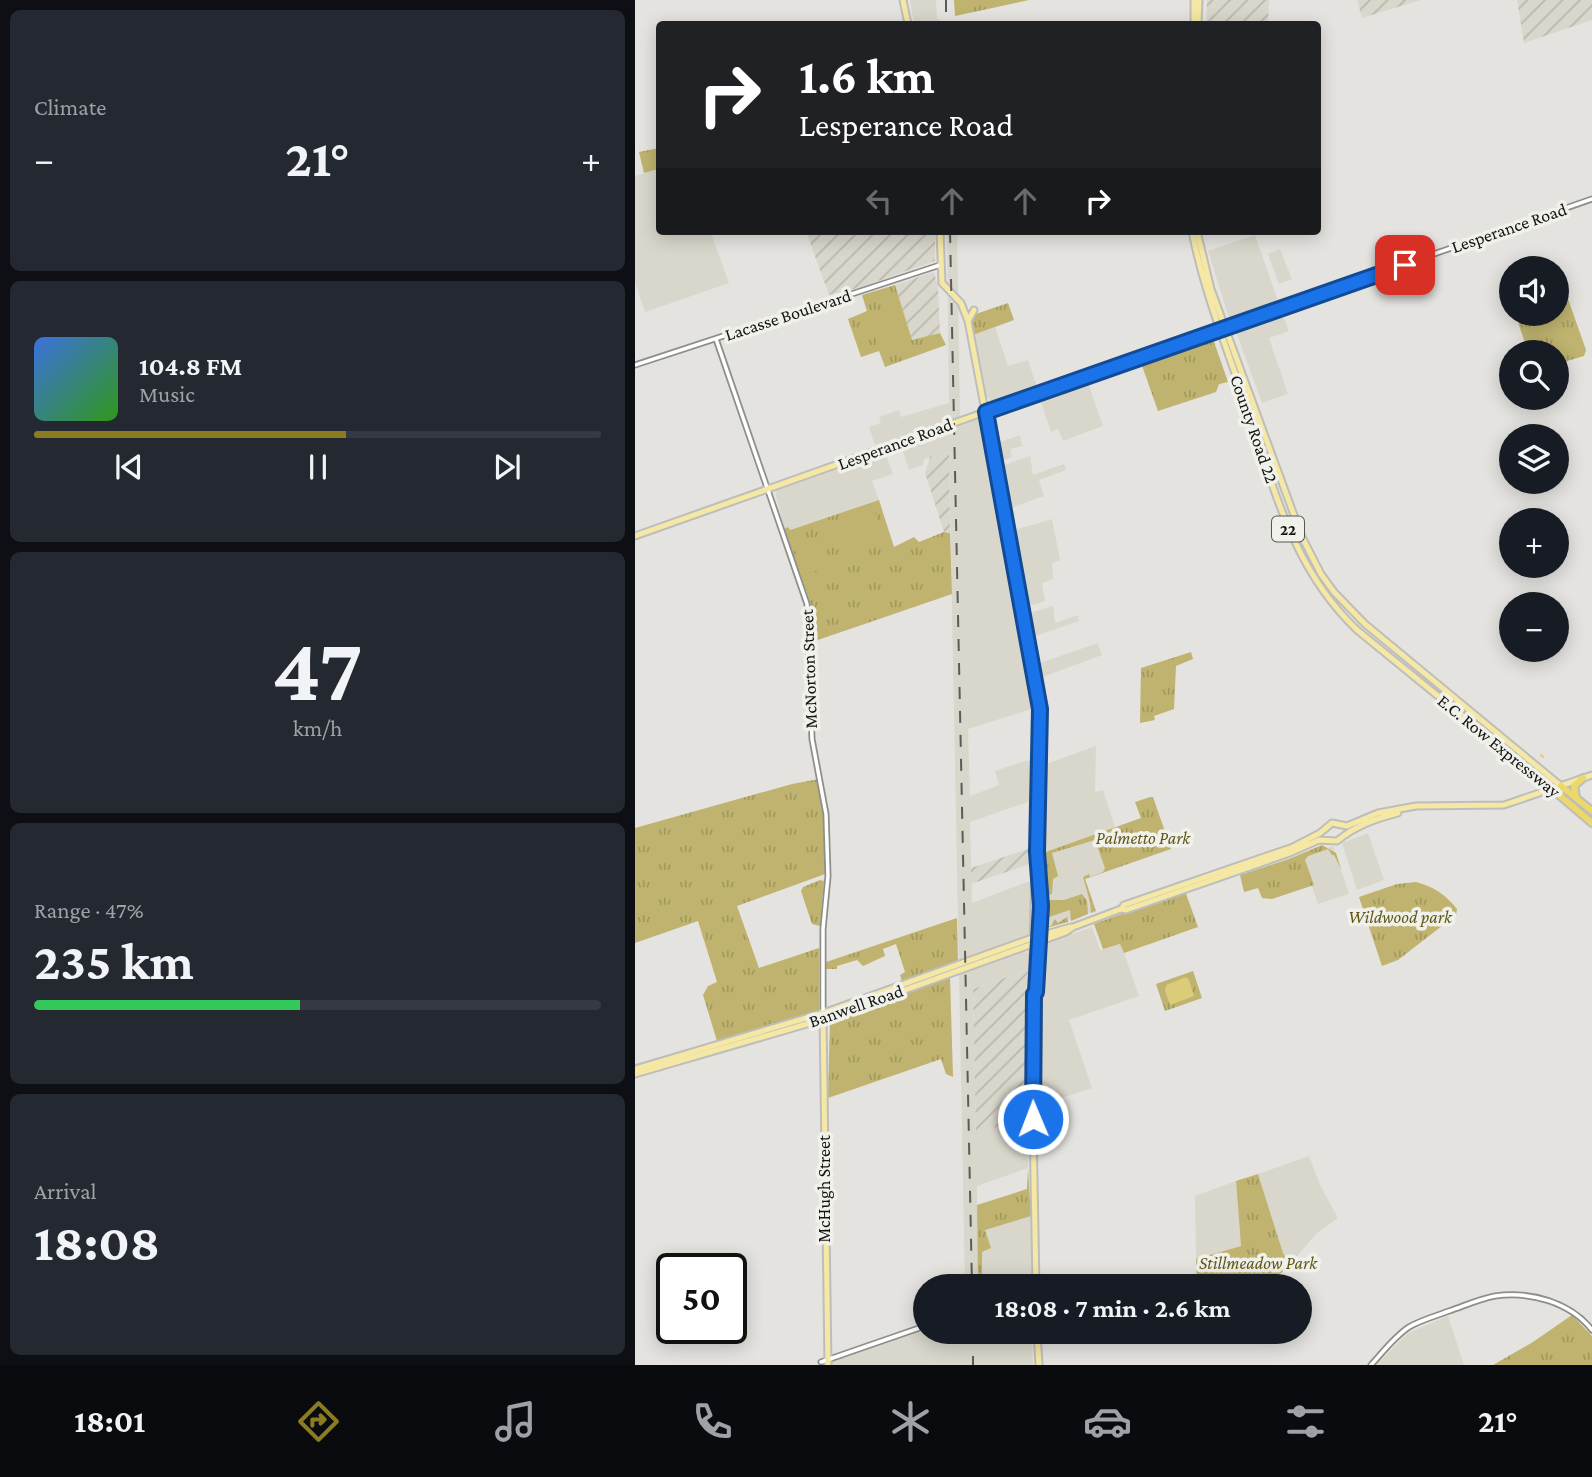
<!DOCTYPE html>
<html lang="en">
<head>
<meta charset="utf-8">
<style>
  body { margin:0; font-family:"Crimson Pro",serif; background:#242831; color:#f1f3f6; height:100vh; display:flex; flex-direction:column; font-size:26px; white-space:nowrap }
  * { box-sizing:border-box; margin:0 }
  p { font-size:23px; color:#9ea1a6 }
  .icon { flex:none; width:38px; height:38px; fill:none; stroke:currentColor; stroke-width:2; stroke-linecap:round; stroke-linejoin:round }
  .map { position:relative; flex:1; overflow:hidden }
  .details { display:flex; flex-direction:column; gap:10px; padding:10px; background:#0d0f14; width:635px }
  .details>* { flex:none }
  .banner { position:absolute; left:21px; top:21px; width:665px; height:214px; border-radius:7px; box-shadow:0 4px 18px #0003; background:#202124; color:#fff; overflow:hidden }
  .buttons { position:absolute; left:864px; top:256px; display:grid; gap:14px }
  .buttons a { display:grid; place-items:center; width:70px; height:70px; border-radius:50%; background:#171b24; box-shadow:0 4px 18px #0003; font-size:35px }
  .speed { position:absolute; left:21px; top:1253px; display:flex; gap:14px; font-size:35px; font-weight:700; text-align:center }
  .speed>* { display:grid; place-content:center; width:91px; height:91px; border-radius:50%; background:#171b24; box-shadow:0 4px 18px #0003; line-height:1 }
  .speed .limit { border:4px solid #111; border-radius:10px; background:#fff; color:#111 }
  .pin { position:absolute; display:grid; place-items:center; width:60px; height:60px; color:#fff; margin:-30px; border-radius:14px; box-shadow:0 4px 10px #0006 }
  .me { position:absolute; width:77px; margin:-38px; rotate:359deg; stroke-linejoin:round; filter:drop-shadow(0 0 5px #0008) }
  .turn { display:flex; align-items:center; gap:24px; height:147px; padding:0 28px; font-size:32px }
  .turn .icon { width:91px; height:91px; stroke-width:2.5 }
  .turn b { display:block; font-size:49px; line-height:60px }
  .lanes { display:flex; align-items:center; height:66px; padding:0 28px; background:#0003; justify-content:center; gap:35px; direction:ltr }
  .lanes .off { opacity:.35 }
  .big { font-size:52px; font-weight:700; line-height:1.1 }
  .details .card { flex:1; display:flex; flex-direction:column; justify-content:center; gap:10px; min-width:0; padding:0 24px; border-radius:10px; background:#242831 }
  .details .dial { align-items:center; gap:0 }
  .dial b { font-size:91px; line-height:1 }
  .song { display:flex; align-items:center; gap:21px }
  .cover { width:84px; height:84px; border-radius:10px; background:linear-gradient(135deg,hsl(220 70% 55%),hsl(110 70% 35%)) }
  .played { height:7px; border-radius:4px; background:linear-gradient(90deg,#8b7c22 55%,#363941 55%) }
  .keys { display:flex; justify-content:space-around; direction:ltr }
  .heat { display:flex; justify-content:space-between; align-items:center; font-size:38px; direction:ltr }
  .charge { height:10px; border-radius:5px; background:linear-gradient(90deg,#34c759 47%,#363941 0) }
  .trip { position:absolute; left:278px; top:1274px; width:399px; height:70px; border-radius:35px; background:#171b24; box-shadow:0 4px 18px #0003; font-weight:700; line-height:70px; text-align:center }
  .tab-bar { display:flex; height:112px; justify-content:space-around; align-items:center; background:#090b0e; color:#9ea1a6 }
  .tab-bar .icon { width:49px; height:49px }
  .tab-bar .selected { color:#8b7c22 }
  .tab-bar b { font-size:32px; color:#f1f3f6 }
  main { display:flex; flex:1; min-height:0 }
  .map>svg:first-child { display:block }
  .built { fill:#d9d7cb }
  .industrial { fill:url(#industrial-furrows) }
  .grass { fill:url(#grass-tufts) }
  .garden { fill:#bfb36f }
  .water { fill:#dbcc7a }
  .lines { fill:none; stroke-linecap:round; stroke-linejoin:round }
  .stream { stroke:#dbcc7a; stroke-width:2 }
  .minor-casing { stroke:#8e8e8a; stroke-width:7 }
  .major-casing { stroke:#bdbdbd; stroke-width:9 }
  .highway-casing { stroke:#bdbdbd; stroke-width:10 }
  .minor { stroke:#fff; stroke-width:3.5 }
  .major { stroke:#f4e8a4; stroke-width:5 }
  .highway { stroke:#ecd867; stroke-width:6 }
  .rail { stroke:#5c5b59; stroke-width:2; stroke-dasharray:12 12; stroke-linecap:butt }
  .route-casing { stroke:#114b97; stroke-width:18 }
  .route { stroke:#1a73e8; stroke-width:12 }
  .labels { text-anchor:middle; stroke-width:7; stroke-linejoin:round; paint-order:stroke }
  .shield { fill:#f1f1ec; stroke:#565653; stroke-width:2 }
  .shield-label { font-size:16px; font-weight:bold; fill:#131312 }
  .street-label { font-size:18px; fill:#131312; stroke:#f1f1ec }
  .park-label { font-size:18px; font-style:italic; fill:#615719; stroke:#f1f1ec }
</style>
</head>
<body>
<main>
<section class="details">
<div class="card"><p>Climate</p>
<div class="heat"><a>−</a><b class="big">21°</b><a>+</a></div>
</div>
<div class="card">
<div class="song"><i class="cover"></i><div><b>104.8 FM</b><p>Music</p></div></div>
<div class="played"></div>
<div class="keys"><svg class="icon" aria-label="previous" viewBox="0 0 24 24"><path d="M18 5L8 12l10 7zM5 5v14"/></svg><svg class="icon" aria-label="pause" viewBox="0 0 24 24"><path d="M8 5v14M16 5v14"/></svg><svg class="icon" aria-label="next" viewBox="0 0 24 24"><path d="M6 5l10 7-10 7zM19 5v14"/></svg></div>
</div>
<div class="card dial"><b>47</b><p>km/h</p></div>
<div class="card"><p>Range · 47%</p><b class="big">235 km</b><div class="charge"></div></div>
<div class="card"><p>Arrival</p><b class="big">18:08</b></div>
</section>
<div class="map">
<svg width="957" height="1365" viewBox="0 0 957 1365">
  <defs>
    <pattern id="industrial-furrows" width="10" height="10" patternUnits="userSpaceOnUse" patternTransform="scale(1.75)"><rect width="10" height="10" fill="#d9d7cb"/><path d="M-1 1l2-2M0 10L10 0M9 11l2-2" fill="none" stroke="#b9b8ad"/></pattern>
    <pattern id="grass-tufts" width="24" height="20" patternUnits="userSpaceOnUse" patternTransform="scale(1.75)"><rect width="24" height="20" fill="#bfb36f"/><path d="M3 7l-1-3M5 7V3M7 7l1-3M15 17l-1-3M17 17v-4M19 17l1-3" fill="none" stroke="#a3995f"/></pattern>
  </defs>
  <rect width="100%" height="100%" fill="#e4e3df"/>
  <path class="built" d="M275,0H301L302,19L305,20V24H279Z
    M24,169V231H75L94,283L10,312L0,282V176Z
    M312,231H322L325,419L344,414L349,430L403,707L333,729L335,796L364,785L360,771L390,761L402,760L401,799L335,822L337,903L397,880L394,937L338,958V966L388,950L394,954L395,969L338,989L341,1134L393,1116V1168L342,1186V1232L396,1214L397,1286H330L314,452L289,459L288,465L274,470L268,451L258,455L256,449L314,429V421L240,445L234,427L246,423L244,417L264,410L266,417L314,403Z
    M620,235L643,301L641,305L595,321L573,251Z
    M645,249L657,279L644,284L633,254Z
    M646,311L654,331L634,338L653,394L627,403L600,329Z
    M360,327L373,366L393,360L403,390L358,402L352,397L338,335Z
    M452,380L468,426L428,441L423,429L416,432L404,396Z
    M385,435L387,446L375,449L377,457L364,462L360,444Z
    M247,453H250L258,474L237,481L244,500L154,530L153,528L149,529L140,491Z
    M395,456L398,475L429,464L431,470L404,480L409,496L373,509L364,467Z
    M417,519L425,560L417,563L418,579L407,583L410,601L391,607L377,531Z
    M418,606L420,623L443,615L444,621L398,637L392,614Z
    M463,643L467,655L405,678L402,664Z
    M461,746L460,792L468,790L480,827L460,835L473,871L450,879L461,911L411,928L408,853L411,764Z
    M733,833L749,880L722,890L707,843Z
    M698,846L714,894L683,904L667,856Z
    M457,927L465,950L486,944L504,996L434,1020L457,1088L401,1106L409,944Z
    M674,1156L686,1187L703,1218L682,1233L655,1264L648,1253L623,1174Z
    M601,1181L606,1246L561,1259L560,1196Z
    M813,1316L829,1365H741L773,1333Z
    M290,1326V1332H397L398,1365H193L192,1360Z"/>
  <path class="industrial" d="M572,0H634L633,24H571Z
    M722,0H786L727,18Z
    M882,0H957V20L889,43Z
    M171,231H300V261L226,287L194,295Z
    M299,272L303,287L305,333L277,341L260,285Z
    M314,452L315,533L309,532L290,473L295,457Z
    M399,847L398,863L336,884V868Z
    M395,969L393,1116L341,1134L338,989Z"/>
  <path class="grass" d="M319,0H394L320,16Z
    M24,148V169L9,173L4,152Z
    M260,285L277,340L305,333L311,345L250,367L244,351L226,357L213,319L232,311L227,295Z
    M932,296L951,350L949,356L922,364V352H893L880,313H922V299Z
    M373,303L379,320L338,335L335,316Z
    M577,336L593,382L584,384L581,392L523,411L505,360Z
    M244,500L259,547L279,537L284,542L309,532L315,533L317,594L177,642L174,599L149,529L153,527L155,530Z
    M556,652L558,659L541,666L539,709L519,716L520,720L505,723L506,668Z
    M184,779L190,830V874L102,906L124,968L184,948V1011L82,1041L68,995L73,986L82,982L63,921L0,943V828L157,784Z
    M515,797H518L536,849L450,879L461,911L456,913L455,902L448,877L454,874L455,877L468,872L470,868L460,840L417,853L423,876L418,879L417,894L410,896L408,853L506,818L500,802Z
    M687,845L701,853L706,869L699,855H697L693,849L673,856L670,860L679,885L637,899L627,898L623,888L609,892L605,875L654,859Z
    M185,880L189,881L185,926L177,924L166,891L168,887Z
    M781,882C799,887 810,894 822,909L821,915L763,960L747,966L724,897L762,884Z
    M550,891L563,927L489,953L485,944L468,949L459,924Z
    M447,894L452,901L453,914L436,921L435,910L411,918L413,926H416L420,919L423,923L432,917L433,922L411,928L410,900H429Z
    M322,918L323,962L267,981L265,975L270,972L261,944L248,949L250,956L228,966L222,960L202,966V969H191V962Z
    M558,971L567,998L530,1011L521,984Z
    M315,976L318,1077L311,1074L306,1059L193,1098L195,1019Z
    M393,1168L396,1216L350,1230L356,1248L347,1252V1280L364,1275L367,1283L364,1284L361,1278L347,1283L348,1286H343L342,1205L392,1189Z
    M623,1174L648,1253L655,1264L633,1286H562L561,1259L606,1246L601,1181Z
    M937,1315L957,1336V1365H858L898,1342Z"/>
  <path class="garden" d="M265,306C272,329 270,343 244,350L234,315Z
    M237,505L250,541L211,557L200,538L204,520L218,510Z
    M174,542L188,548L196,564L170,575L159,547Z"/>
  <path class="water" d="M551,977L554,980L559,996L535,1005L530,991L531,985Z"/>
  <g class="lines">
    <path class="stream" d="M906,755L908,757"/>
    <g class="minor-casing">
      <path id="minor" d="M589,327L957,199
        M81,339L172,604L177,739L191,814L193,876L188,929V1013
        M0,365L305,265
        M186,1362L290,1326
        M736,1365C748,1352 759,1337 774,1327C786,1320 801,1316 814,1311C829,1306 844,1299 860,1296C895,1291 935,1302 957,1330"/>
    </g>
    <g class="major-casing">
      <path id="major" d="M268,0L273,24
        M559,24V0
        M563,24L564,0
        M305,231L307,283L326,303L333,321L404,697L402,852L406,907L401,992L399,994
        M557,231C568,289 590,343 609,399C638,483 655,566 722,630L917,789
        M562,231L576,289L667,537L686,574L699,592L730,624L926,786
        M333,321L339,310
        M0,536L587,328
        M486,909L491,910L655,853L684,840L702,841C720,826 740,819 763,813
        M188,1016L193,1365
        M0,1069L188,1013L397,938L436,927
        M0,1074L189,1019L431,932L438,927L486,909L489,905L658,847L685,833L697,823L712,826L743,813L781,806L869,805L957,775
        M401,1286L397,1070L399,994L397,992L400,860L402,853
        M402,1332L404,1365"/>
    </g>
    <g class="highway-casing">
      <path id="highway" d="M926,786L957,811
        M917,789L957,823
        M941,797L939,786L948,778"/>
    </g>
    <use href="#minor" class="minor"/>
    <use href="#major" class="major"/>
    <use href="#highway" class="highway"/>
    <path class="rail" d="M311,0V24
      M315,231L337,1286
      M338,1332V1365"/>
  </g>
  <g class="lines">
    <g class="route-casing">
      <path id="route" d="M398,1119L399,994L401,992L406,906L402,852L405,709L351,412L770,265"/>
    </g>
    <use href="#route" class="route"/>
  </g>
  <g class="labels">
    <rect class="shield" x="637" y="516.5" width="32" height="25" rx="5"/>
    <g class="shield-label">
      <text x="653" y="535">22</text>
    </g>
    <g class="street-label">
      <text transform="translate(874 228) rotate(-19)" y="6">Lesperance Road</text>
      <text transform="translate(153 315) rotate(-18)" y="6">Lacasse Boulevard</text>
      <text transform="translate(619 429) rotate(71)" y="6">County Road 22</text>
      <text transform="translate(260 444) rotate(-20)" y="6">Lesperance Road</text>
      <text transform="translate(174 669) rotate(-92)" y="6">McNorton Street</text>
      <text transform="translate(864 746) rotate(39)" y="6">E.C. Row Expressway</text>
      <text transform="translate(221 1006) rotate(-19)" y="6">Banwell Road</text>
      <text transform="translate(189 1189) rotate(-90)" y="6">McHugh Street</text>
    </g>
    <g class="park-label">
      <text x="508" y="844">Palmetto Park</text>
      <text x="765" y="923">Wildwood park</text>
      <text x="623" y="1269">Stillmeadow Park</text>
    </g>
  </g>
</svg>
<div class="buttons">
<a><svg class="icon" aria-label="sound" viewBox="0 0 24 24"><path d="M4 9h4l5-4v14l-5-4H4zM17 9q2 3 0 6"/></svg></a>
<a><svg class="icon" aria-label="search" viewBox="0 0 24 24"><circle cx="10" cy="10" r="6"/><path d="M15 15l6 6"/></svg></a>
<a><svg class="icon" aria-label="layers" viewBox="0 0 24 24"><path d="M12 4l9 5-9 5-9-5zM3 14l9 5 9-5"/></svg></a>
<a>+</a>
<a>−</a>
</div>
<div class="speed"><div class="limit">50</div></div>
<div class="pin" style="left:770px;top:265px;background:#d93025"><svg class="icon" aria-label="arrive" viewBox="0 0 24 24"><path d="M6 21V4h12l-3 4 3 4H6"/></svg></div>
<svg class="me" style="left:398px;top:1119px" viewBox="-20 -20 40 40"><circle r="17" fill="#1a73e8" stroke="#fff" stroke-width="3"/><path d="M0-11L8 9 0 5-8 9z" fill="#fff"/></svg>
<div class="trip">18:08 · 7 min · 2.6 km</div>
<div class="banner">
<div class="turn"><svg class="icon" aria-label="right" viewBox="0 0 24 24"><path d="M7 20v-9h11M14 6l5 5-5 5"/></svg><div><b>1.6 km</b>Lesperance Road</div></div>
<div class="lanes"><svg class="icon off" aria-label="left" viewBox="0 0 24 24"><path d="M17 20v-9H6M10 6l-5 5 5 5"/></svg><svg class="icon off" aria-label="ahead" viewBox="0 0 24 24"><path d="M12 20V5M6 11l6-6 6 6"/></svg><svg class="icon off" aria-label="ahead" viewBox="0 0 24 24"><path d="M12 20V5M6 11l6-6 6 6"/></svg><svg class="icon" aria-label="right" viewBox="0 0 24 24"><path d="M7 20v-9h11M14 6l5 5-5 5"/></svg></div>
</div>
</div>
</main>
<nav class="tab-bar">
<b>18:01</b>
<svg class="icon selected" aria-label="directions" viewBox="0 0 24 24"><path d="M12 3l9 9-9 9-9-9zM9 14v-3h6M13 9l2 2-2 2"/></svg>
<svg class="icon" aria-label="music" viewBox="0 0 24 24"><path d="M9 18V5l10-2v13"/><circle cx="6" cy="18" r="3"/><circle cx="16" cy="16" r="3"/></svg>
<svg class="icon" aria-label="phone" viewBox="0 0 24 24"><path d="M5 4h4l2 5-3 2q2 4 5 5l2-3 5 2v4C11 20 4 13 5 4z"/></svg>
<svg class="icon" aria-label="climate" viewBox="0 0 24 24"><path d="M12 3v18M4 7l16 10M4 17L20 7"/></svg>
<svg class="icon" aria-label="car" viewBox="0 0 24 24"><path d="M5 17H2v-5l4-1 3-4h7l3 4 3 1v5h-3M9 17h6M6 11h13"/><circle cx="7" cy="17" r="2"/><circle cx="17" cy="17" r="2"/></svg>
<svg class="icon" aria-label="filters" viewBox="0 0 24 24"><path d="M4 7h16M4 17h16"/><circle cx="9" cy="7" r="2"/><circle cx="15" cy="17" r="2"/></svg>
<b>21°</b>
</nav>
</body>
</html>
